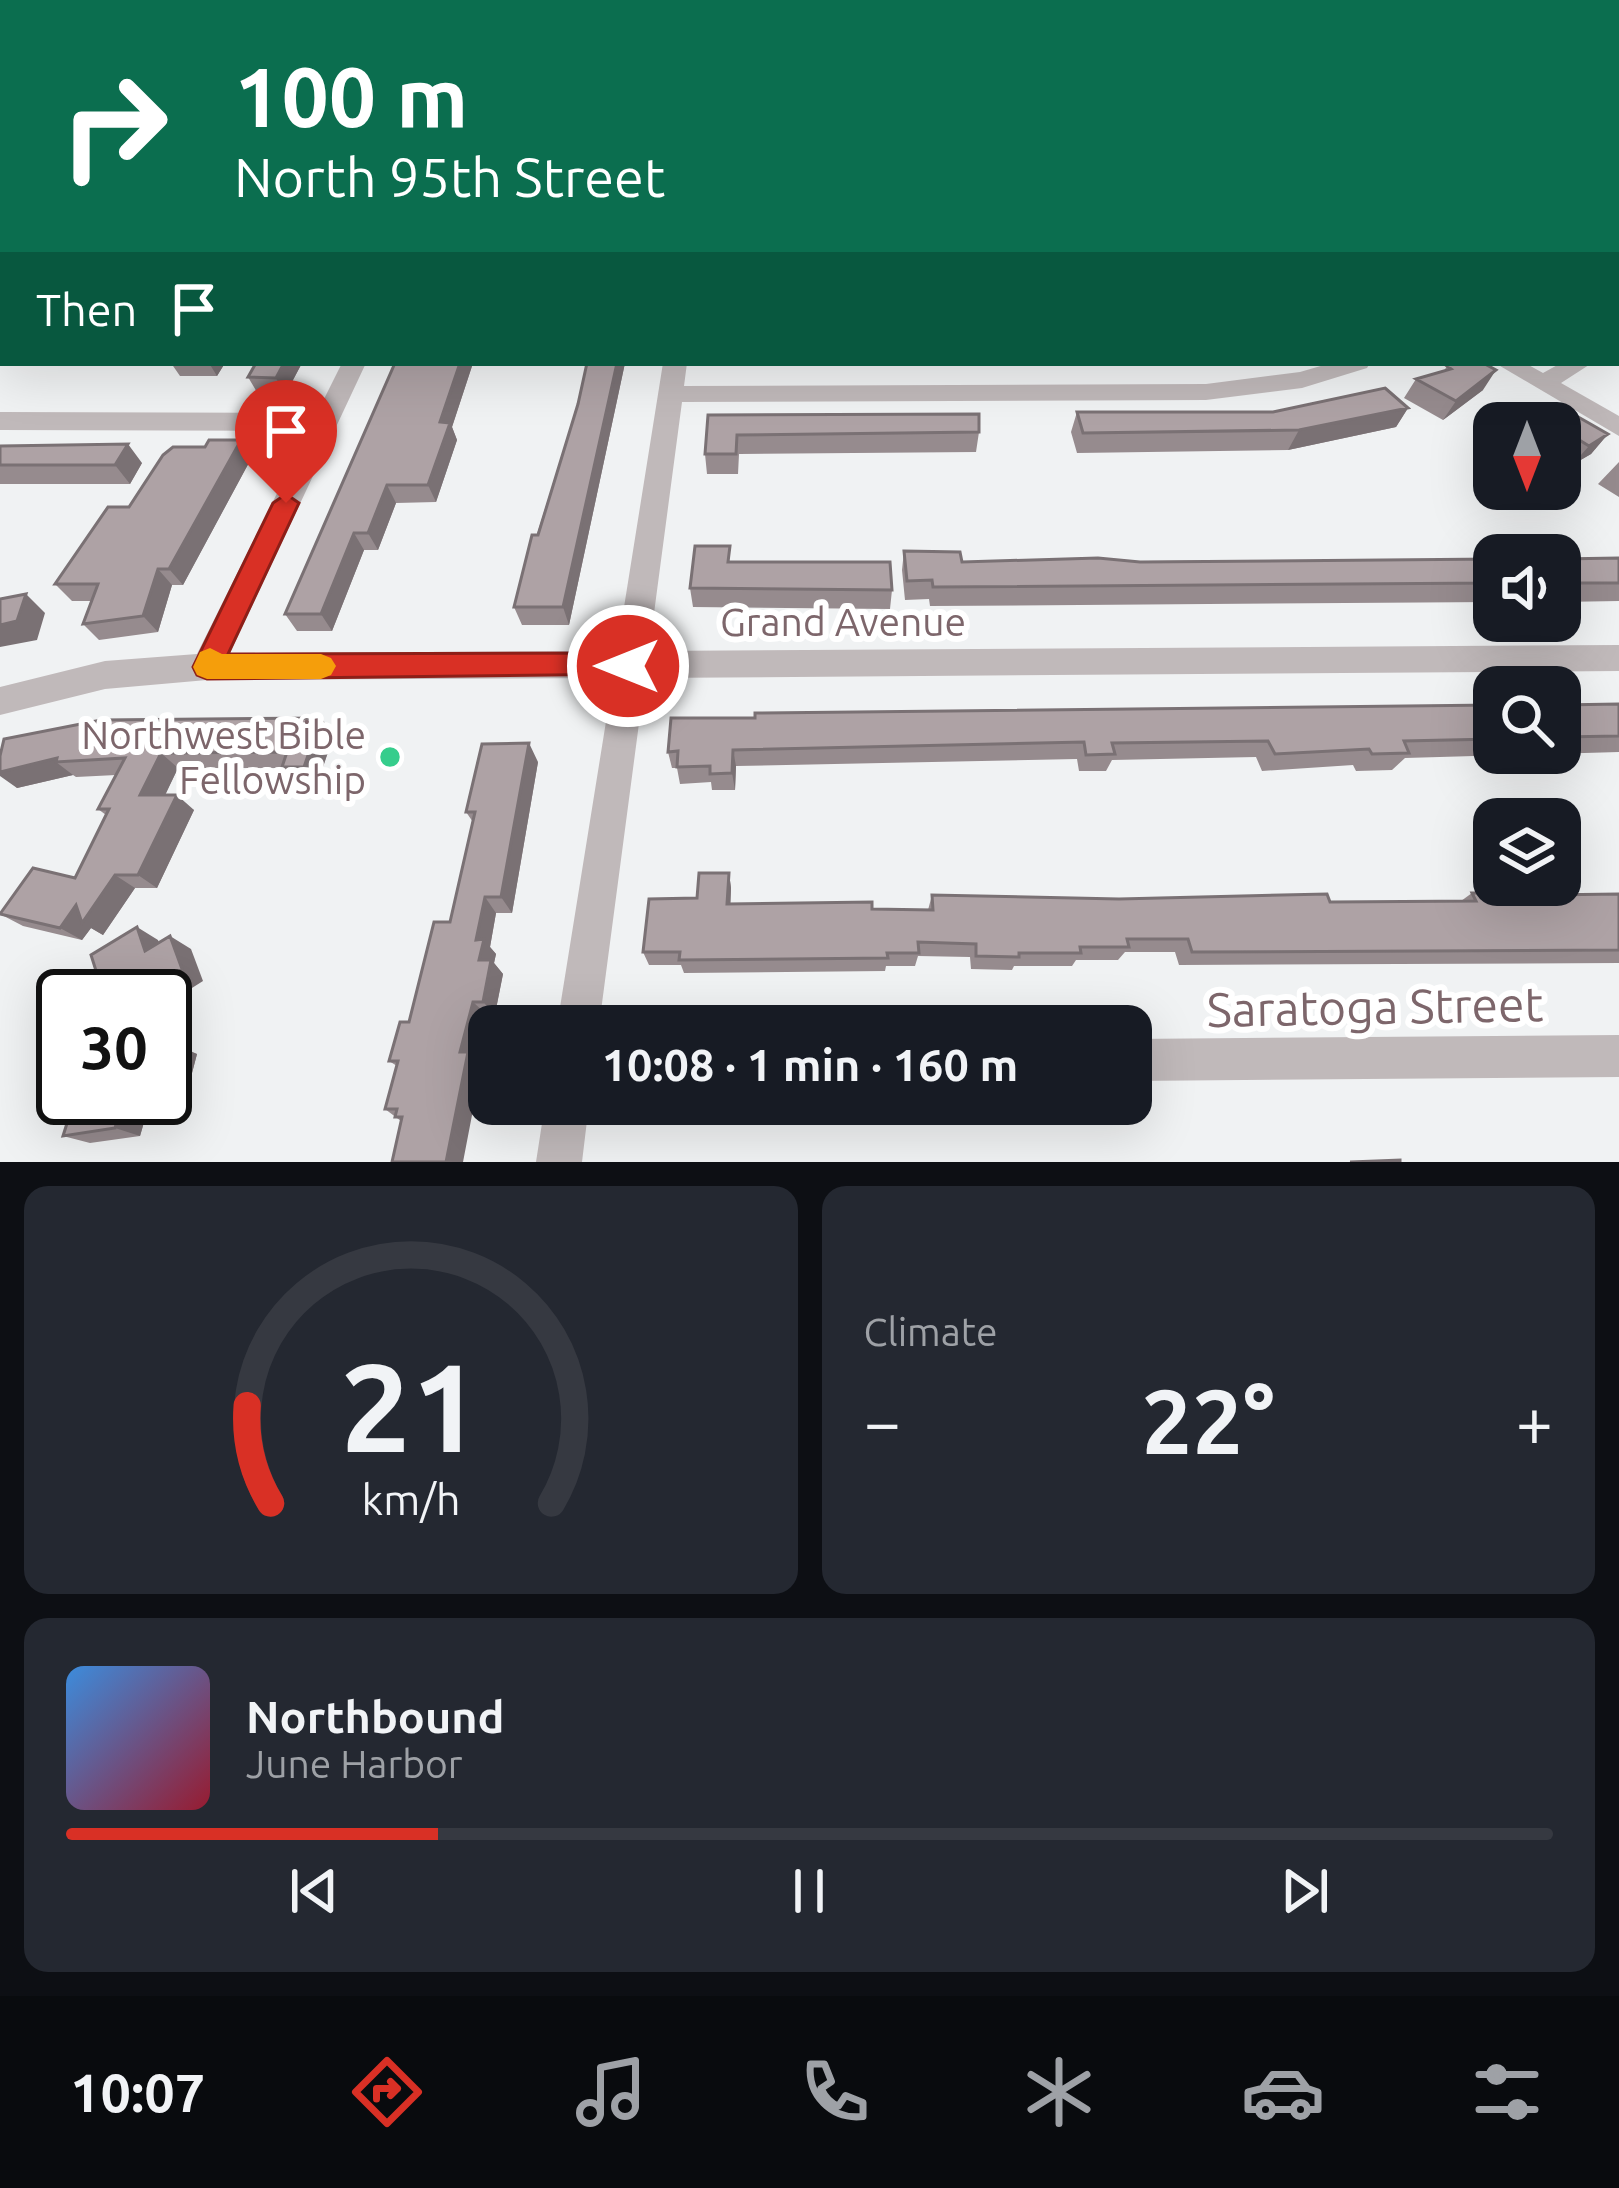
<!DOCTYPE html>
<html lang="en">
<head>
<meta charset="utf-8">
<style>
  body { margin:0; font-family:Ubuntu,sans-serif; background:#242831; color:#f1f3f6; height:100vh; display:flex; flex-direction:column; font-size:45px; white-space:nowrap }
  * { box-sizing:border-box; margin:0 }
  p { font-size:39px; color:#9ea1a6 }
  .icon { flex:none; width:66px; height:66px; fill:none; stroke:currentColor; stroke-width:2; stroke-linecap:round; stroke-linejoin:round }
  .map { position:relative; height:1162px; overflow:hidden }
  .details { display:flex; flex-direction:column; gap:24px; padding:24px; background:#0d0f14; flex:1 }
  .details>* { flex:none }
  .hud { position:absolute; left:0px; top:0px; width:1620px; height:366px; box-shadow:0 12px 48px #0002; background:#0b6e4f; color:#fff; overflow:hidden }
  .needle { width:78px; rotate:180deg }
  .controls { position:absolute; left:1473px; top:402px; display:grid; gap:24px }
  .controls a { display:grid; place-items:center; width:108px; height:108px; border-radius:24px; background:#171b24; box-shadow:0 12px 48px #0002; font-size:60px }
  .speed { position:absolute; left:36px; top:969px; display:flex; gap:24px; font-size:60px; font-weight:700; text-align:center }
  .speed>* { display:grid; place-content:center; width:156px; height:156px; border-radius:50%; background:#171b24; box-shadow:0 12px 48px #0002; line-height:1 }
  .speed .limit { border:6px solid #111; border-radius:18px; background:#fff; color:#111 }
  .pin { position:absolute; display:grid; place-items:center; width:102px; height:102px; color:#fff; margin:-123px -51px; border-radius:50% 50% 50% 0; rotate:-45deg; box-shadow:0 0 12px #0007 }
  .pin .icon { rotate:45deg }
  .me { position:absolute; width:132px; margin:-66px; rotate:270deg; stroke-linejoin:round; filter:drop-shadow(0 0 9px #0008) }
  .turn { display:flex; align-items:center; gap:42px; height:252px; padding:0 36px; font-size:54px }
  .turn .icon { width:156px; height:156px; stroke-width:2.5 }
  .turn b { display:block; font-size:84px; line-height:102px }
  .then { display:flex; align-items:center; height:114px; padding:0 36px; background:#0003; gap:24px; font-size:45px }
  .big { font-size:90px; font-weight:700; line-height:1.1 }
  .details .widget { flex:1; display:flex; flex-direction:column; justify-content:center; gap:18px; min-width:0; padding:0 42px; border-radius:24px; background:#242831 }
  .details .dial { align-items:center; gap:0 }
  .dial svg { height:312px; overflow:visible; fill:none; stroke:#363941; stroke-width:7; stroke-linecap:round; text-anchor:middle }
  .dial text { fill:#f1f3f6; stroke:none }
  .song { display:flex; align-items:center; gap:36px }
  .cover { width:144px; height:144px; border-radius:18px; background:linear-gradient(135deg,hsl(210 70% 55%),hsl(350 70% 35%)) }
  .played { height:12px; border-radius:6px; background:linear-gradient(90deg,#d93025 25%,#363941 25%) }
  .keys { display:flex; justify-content:space-around; direction:ltr }
  .heat { display:flex; justify-content:space-between; align-items:center; font-size:66px; direction:ltr }
  .details .tiles { flex:1; display:grid; gap:24px; grid-template-columns:1fr 1fr }
  .widget:last-child { grid-column:span 2 }
  .trip { position:absolute; left:468px; top:1005px; width:684px; height:120px; border-radius:24px; background:#171b24; box-shadow:0 12px 48px #0002; font-weight:700; line-height:120px; text-align:center }
  .tabs { display:flex; height:192px; justify-content:space-around; align-items:center; background:#090b0e; color:#9ea1a6 }
  .tabs .icon { width:84px; height:84px }
  .tabs .on { color:#d93025 }
  .tabs b { font-size:54px; color:#f1f3f6 }
  .map>svg:first-child { display:block }
  .lines { fill:none; stroke-linecap:round; stroke-linejoin:round }
  .street { fill:#c0b9ba; fill-rule:evenodd }
  .secondary { fill:#d8d1d2; fill-rule:evenodd }
  .wall { fill:#968b8e }
  .shaded-wall { fill:#7a7174 }
  .building { fill:#aea2a5; stroke:#7a7174; stroke-width:3 }
  .route { fill:#d93025; stroke:#8d1f18; stroke-width:3 }
  .slow { fill:#f59e0b }
  .poi-dot { fill:#36cd8c; stroke:#fff; stroke-width:4.5 }
  .labels { text-anchor:middle; stroke-width:12; stroke-linejoin:round; paint-order:stroke }
  .street-label { font-size:39px; fill:#7d666b; stroke:#fff }
  .poi-label { font-size:39px; fill:#7d666b; stroke:#fff; text-anchor:end }
  .near-street-label { font-size:48px; fill:#7d666b; stroke:#fff }
</style>
</head>
<body>
<div class="map">
<svg width="1619" height="1162" viewBox="0 0 1619 1162">
  <rect width="100%" height="100%" fill="#f0f2f3"/>
  <g class="lines">
    <path class="street" d="M0,0H11L0,6Z
      M944,0H958L961,3H945Z
      M1093,0H1107L1110,3H1094Z
      M1617,12H1619V22H1617Z
      M1617,196H1619V208H1617Z
      M1617,345H1619V361H1617Z
      M342,363H366L230,653L617,651L663,363H687L684,386L1206,384L1300,372L1331,363H1370L1367,368L1302,388L1206,400L682,402L649,651L1619,645V671L645,678L599,1026H557L613,678L207,680L105,689L0,715V687L105,661L197,654L308,431L0,430V412L317,413Z
      M1495,363H1525L1543,373L1561,363H1592L1561,383L1619,416V436Z
      M1619,1035V1077L1131,1081V1039Z
      M545,1104H589L582,1162H536Z"/>
    <path class="secondary" d="M1416,0H1437L1440,3H1418Z
      M1617,167H1619V185H1617Z"/>
  </g>
  <path class="wall" d="M6,0H148L145,3H3V150H0V4Z
    M180,0H922L923,3H176Z
    M1519,0H1619V4L1526,3Z
    M171,363H225L217,376H180Z
    M256,363H302L285,395L258,394L248,377Z
    M395,363H473L452,427L457,440L436,502L396,503L378,550H364L332,631H297L285,614Z
    M587,363H625L569,625H522L514,607L578,404Z
    M1447,366L1483,390L1443,420L1404,398L1416,379L1444,371Z
    M1408,408L1396,427L1288,450L1077,453L1071,432L1077,412H1273Z
    M708,415L979,432L976,452L739,454L738,474H707L705,454Z
    M1560,423L1608,434L1591,454L1572,465L1560,458Z
    M241,440L252,457L183,585H172L158,632L99,640L83,624L92,601H72L55,584L129,507L205,447Z
    M0,446L142,463L130,484H0Z
    M1619,462V497L1598,484Z
    M904,551L962,562L1494,559V602L930,606L929,599L905,600L902,570Z
    M1619,558V601L1560,602V559Z
    M731,562L892,590L890,609L693,607L690,588Z
    M1619,704V752L1405,758L1392,770L1356,771L1353,765L1262,771L1256,757L1112,760L1106,771H1079L1077,759L736,766L735,790H712L711,782L680,784L677,768H672L668,752L1494,705V753H1560V705Z
    M321,718L334,734L318,782H296L283,768H178L165,795L194,810L157,888H135L103,935L91,928L82,940L23,926L0,914L75,878L106,815L98,809L116,775L76,777L73,775L17,788L0,756Z
    M538,762L512,913H496L490,947L496,954L494,963L503,974L495,1014H486L475,1058L482,1063L401,1121L385,1109L397,1066L389,1061L409,1022L450,922L473,822L466,812Z
    M729,873L731,888L730,904L872,909L928,910L932,895L1330,902L1461,901L1472,893L1500,901H1537L1547,895L1619,894V963L1179,965L1175,952H1125L1118,960H1076L1072,966H1014L1012,970L971,969L970,957L918,956L915,966H886L885,971L684,973L681,965H649L643,952L697,898Z
    M165,1045L197,1054L187,1092L165,1095Z
    M75,1098H151L140,1136L90,1143L63,1136Z"/>
  <path class="shaded-wall" d="M122,0H148L145,3H118Z
    M209,363H225L217,376Z
    M284,363H302L285,395L276,378Z
    M460,363H473L452,427L457,440L436,502L428,485L440,422Z
    M617,363H625L569,625L563,607Z
    M1496,370L1483,390L1443,420L1456,401Z
    M1408,408L1396,427L1288,450L1299,430Z
    M1608,434L1591,454L1572,465L1589,446Z
    M241,440L252,457L183,585L169,569Z
    M128,444L142,463L130,484L115,465Z
    M387,485L396,503L378,550L368,533Z
    M354,533L364,550L332,631L321,614Z
    M158,569L172,585L158,632L143,616Z
    M26,594L45,613L37,640L0,647V625Z
    M321,718L334,734L318,782L304,767Z
    M529,743L538,762L512,913L501,897Z
    M733,750L736,766L735,790L732,773Z
    M161,753L178,768L158,810L140,795Z
    M57,758L56,762L73,775L17,788L0,776V772Z
    M177,795L194,810L157,888L138,875Z
    M729,873L731,888L730,918L727,904Z
    M115,875L135,888L103,935L91,928L82,940L60,928L76,905Z
    M485,897L496,913L490,947L496,954L494,963L503,974L495,1014L483,1002L476,940Z
    M137,927L158,940L167,964L145,951Z
    M170,936L191,949L203,981L165,1005V996H139Z
    M473,1002L486,1014L475,1058L482,1063L463,1162H446L460,1052Z
    M175,1044L197,1054L187,1092L165,1084Z
    M124,1098H151L140,1136L115,1128Z"/>
  <path class="building" d="M6,0H122L118,3H3V133H0V4Z
    M180,0H498L496,3H176Z
    M554,0H689L688,3H553Z
    M743,0H922L923,3H743Z
    M1150,0H1424L1427,3H1152Z
    M3,154V233L0,232V156Z
    M1617,275H1619V300H1617Z
    M256,363H284L276,378L248,377Z
    M395,363H460L440,422L450,423L428,485H387L368,533H354L321,614H285Z
    M587,363H617L563,607H514L532,535H538L578,404Z
    M1453,363H1483L1496,370L1456,401L1416,379L1451,369L1447,366Z
    M1385,388L1408,408L1299,430L1083,433L1077,412H1273Z
    M979,414V432L737,435L736,454H705L708,415Z
    M1573,414L1608,434L1589,446L1560,428V423H1551Z
    M209,440H241L169,569H158L143,616L83,624L98,584H55L108,507H129L163,455L173,447H205Z
    M128,444L115,465H0V446Z
    M695,546H730L728,562H890L892,590L690,588Z
    M904,551L960,552L962,562L1098,558L1140,562L1494,559V583L933,587L932,580L907,581Z
    M1619,558V583H1560V559Z
    M26,594L17,621L0,625V599Z
    M1619,704V736L1560,737V705Z
    M1494,705V739L1404,741L1409,753L1372,754L1369,749L1275,754L1268,741L1112,743L1115,754L1086,755L1084,742L733,750L732,773L710,774V766L677,767L678,751L668,752L671,718H755V713Z
    M321,718L304,767H282L287,752L161,753L140,795H177L138,875H115L82,923L76,905L60,928L0,914L33,868L75,878L109,809H98L125,758L56,762L57,758L0,772V756L4,739L101,720Z
    M529,743L501,897H485L476,940L484,939L479,960H491L483,1002H473L460,1052H468L446,1162H392L402,1117H395L397,1109H385L398,1061H389L400,1022H409L434,922H450L475,812H466L482,744Z
    M699,873H729L727,904L872,902V909L933,910L932,895L1119,899L1327,894L1330,902L1476,901L1472,893H1496L1500,901H1551L1547,895L1619,894V950L1192,952L1188,939H1127L1129,947H1080L1081,953H1019V957L976,956V944L918,942L919,953H887L888,958L679,960L680,952H643L649,899L697,898Z
    M137,927L145,951L170,936L182,969L139,996H104L91,955Z
    M175,1044L165,1082V1045Z
    M75,1098H124L115,1128L63,1136Z
    M1400,1160V1162H1350Z"/>
  <path class="route" d="M286,494L299,503L228,654L628,653L638,657L642,666L638,674L207,679L197,675L193,667L273,503Z"/>
  <path class="slow" d="M210,648L222,654H321L331,658L336,666L331,675L321,679H207L197,675L193,667L200,652Z"/>
  <circle class="poi-dot" cx="390" cy="757" r="12"/>
  <g class="labels">
    <g class="street-label">
      <text x="843" y="636">Grand Avenue</text>
    </g>
    <g class="poi-label">
      <text x="366" y="749">Northwest Bible<tspan x="366" dy="45">Fellowship</tspan></text>
    </g>
    <g class="near-street-label">
      <text transform="translate(1375 1007) rotate(-1)" y="17">Saratoga Street</text>
    </g>
  </g>
</svg>
<div class="controls">
<a><svg class="needle" viewBox="-14 -14 28 28"><path d="M0-13l5 13h-10z" fill="#e53935"/><path d="M0 13l5-13h-10z" fill="#9ea1a6"/></svg></a>
<a><svg class="icon" aria-label="sound" viewBox="0 0 24 24"><path d="M4 9h4l5-4v14l-5-4H4zM17 9q2 3 0 6"/></svg></a>
<a><svg class="icon" aria-label="search" viewBox="0 0 24 24"><circle cx="10" cy="10" r="6"/><path d="M15 15l6 6"/></svg></a>
<a><svg class="icon" aria-label="layers" viewBox="0 0 24 24"><path d="M12 4l9 5-9 5-9-5zM3 14l9 5 9-5"/></svg></a>
</div>
<div class="speed"><div class="limit">30</div></div>
<div class="pin" style="left:286px;top:503px;background:#d93025"><svg class="icon" aria-label="arrive" viewBox="0 0 24 24"><path d="M6 21V4h12l-3 4 3 4H6"/></svg></div>
<svg class="me" style="left:628px;top:666px" viewBox="-20 -20 40 40"><circle r="17" fill="#d93025" stroke="#fff" stroke-width="3"/><path d="M0-11L8 9 0 5-8 9z" fill="#fff"/></svg>
<div class="trip">10:08 · 1 min · 160 m</div>
<div class="hud">
<div class="turn"><svg class="icon" aria-label="right" viewBox="0 0 24 24"><path d="M7 20v-9h11M14 6l5 5-5 5"/></svg><div><b>100 m</b>North 95th Street</div></div>
<div class="then">Then<svg class="icon" aria-label="arrive" viewBox="0 0 24 24"><path d="M6 21V4h12l-3 4 3 4H6"/></svg></div>
</div>
</div>
<section class="details">
<div class="tiles">
<div class="widget dial"><svg viewBox="0 0 100 80">
<path d="M14 69A42 42 0 1 1 86 69"/>
<path d="M14 69A42 42 0 0 1 8 44" stroke="#d93025"/>
<text x="50" y="56" font-size="32" font-weight="700">21</text>
<text x="50" y="72" font-size="11">km/h</text>
</svg></div>
<div class="widget"><p>Climate</p>
<div class="heat"><a>−</a><b class="big">22°</b><a>+</a></div>
</div>
<div class="widget">
<div class="song"><i class="cover"></i><div><b>Northbound</b><p>June Harbor</p></div></div>
<div class="played"></div>
<div class="keys"><svg class="icon" aria-label="previous" viewBox="0 0 24 24"><path d="M18 5L8 12l10 7zM5 5v14"/></svg><svg class="icon" aria-label="pause" viewBox="0 0 24 24"><path d="M8 5v14M16 5v14"/></svg><svg class="icon" aria-label="next" viewBox="0 0 24 24"><path d="M6 5l10 7-10 7zM19 5v14"/></svg></div>
</div>
</div>
</section>
<nav class="tabs">
<b>10:07</b>
<svg class="icon on" aria-label="directions" viewBox="0 0 24 24"><path d="M12 3l9 9-9 9-9-9zM9 14v-3h6M13 9l2 2-2 2"/></svg>
<svg class="icon" aria-label="music" viewBox="0 0 24 24"><path d="M9 18V5l10-2v13"/><circle cx="6" cy="18" r="3"/><circle cx="16" cy="16" r="3"/></svg>
<svg class="icon" aria-label="phone" viewBox="0 0 24 24"><path d="M5 4h4l2 5-3 2q2 4 5 5l2-3 5 2v4C11 20 4 13 5 4z"/></svg>
<svg class="icon" aria-label="climate" viewBox="0 0 24 24"><path d="M12 3v18M4 7l16 10M4 17L20 7"/></svg>
<svg class="icon" aria-label="car" viewBox="0 0 24 24"><path d="M5 17H2v-5l4-1 3-4h7l3 4 3 1v5h-3M9 17h6M6 11h13"/><circle cx="7" cy="17" r="2"/><circle cx="17" cy="17" r="2"/></svg>
<svg class="icon" aria-label="filters" viewBox="0 0 24 24"><path d="M4 7h16M4 17h16"/><circle cx="9" cy="7" r="2"/><circle cx="15" cy="17" r="2"/></svg>
</nav>
</body>
</html>
